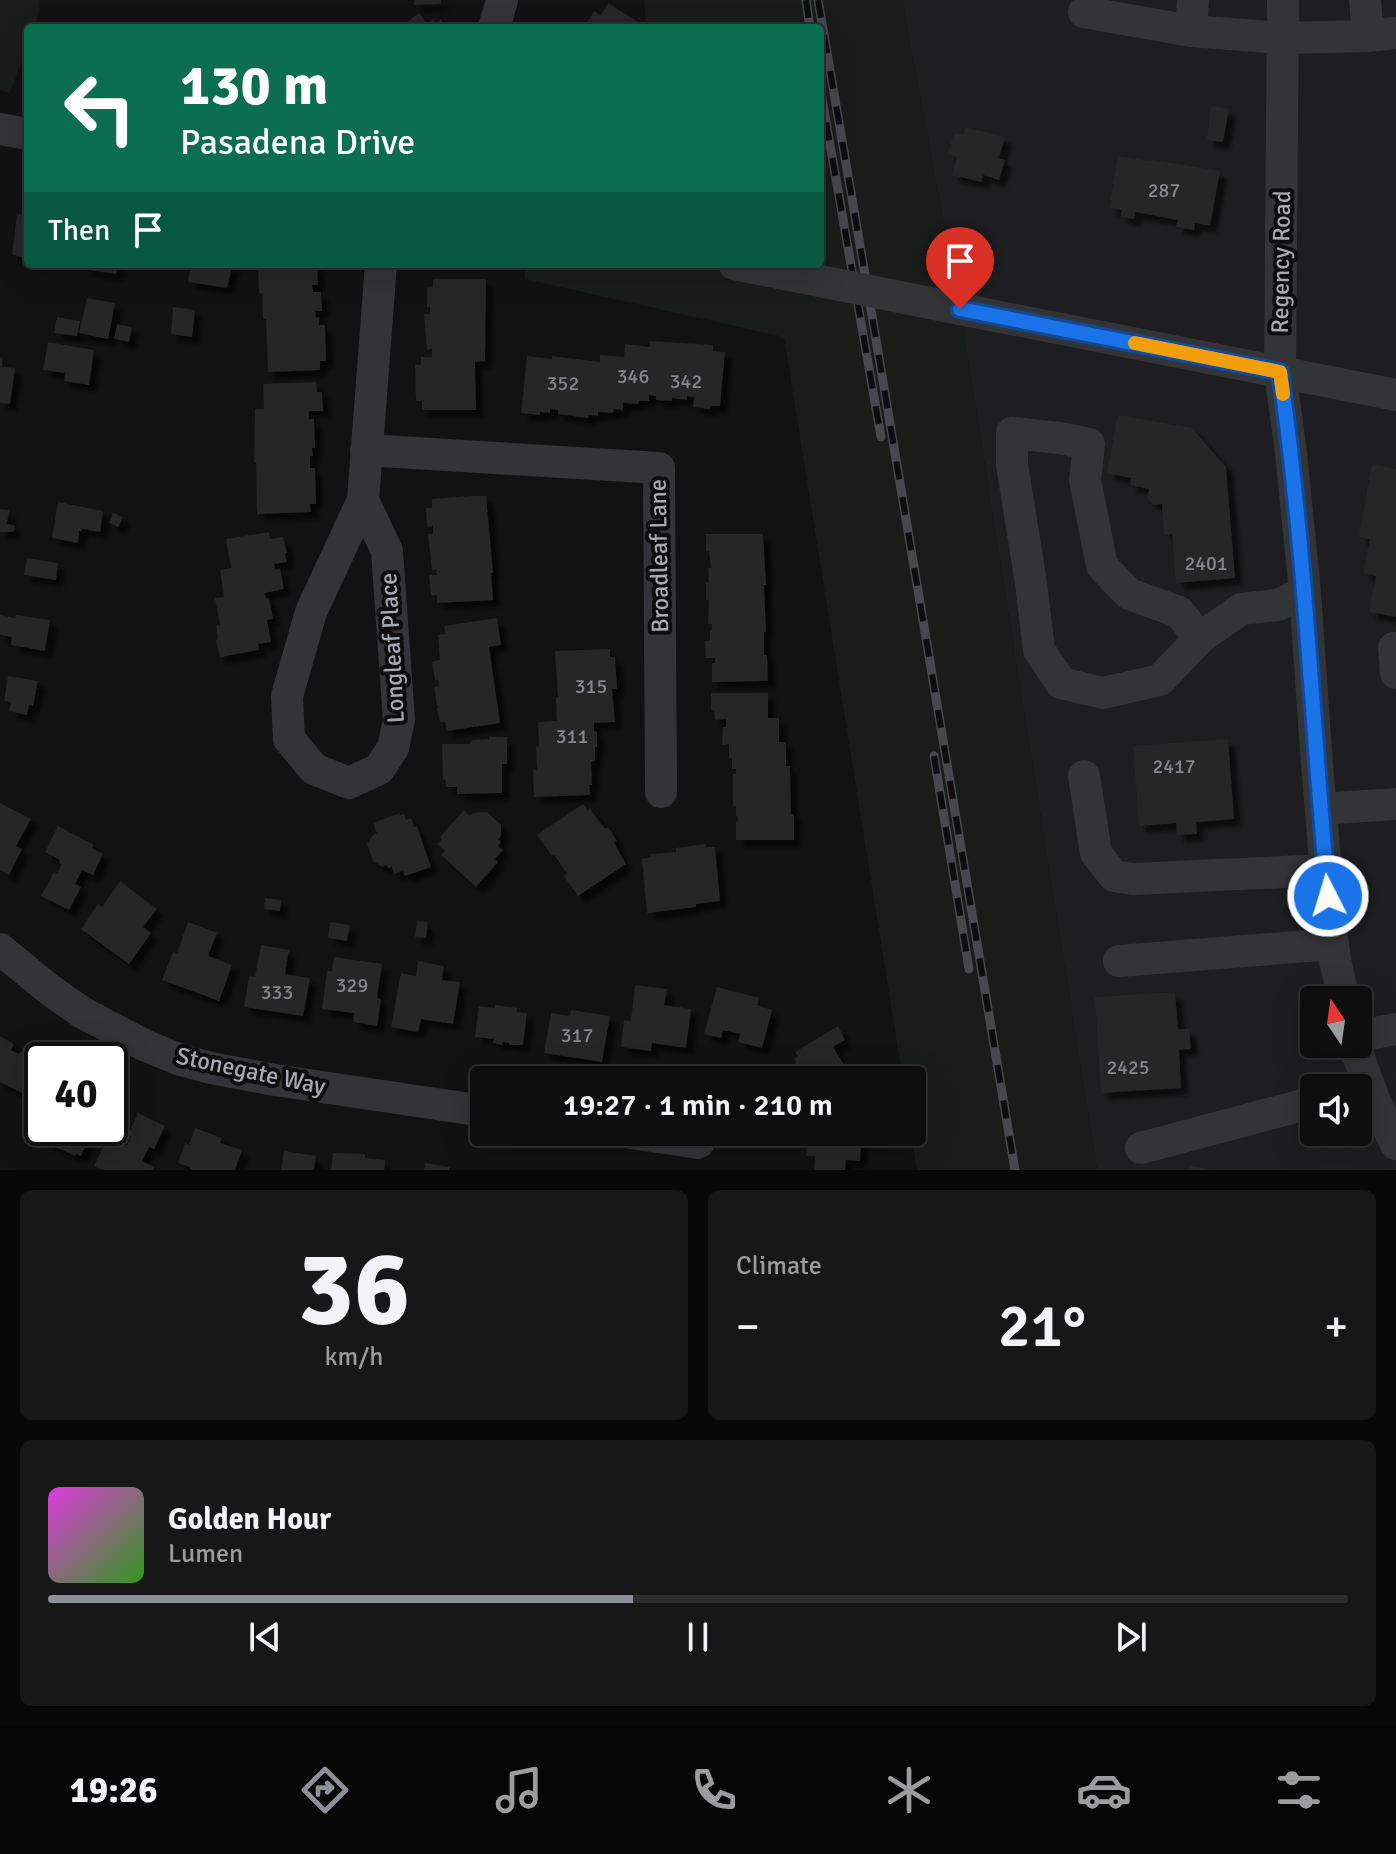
<!DOCTYPE html>
<html lang="en">
<head>
<meta charset="utf-8">
<style>
  body { margin:0; font-family:Signika,sans-serif; background:#171717; color:#f1f3f6; height:100vh; display:flex; flex-direction:column; font-size:30px; white-space:nowrap }
  * { box-sizing:border-box; margin:0 }
  p { font-size:26px; color:#9b9c9e }
  .icon { flex:none; width:44px; height:44px; fill:none; stroke:currentColor; stroke-width:2; stroke-linecap:round; stroke-linejoin:round }
  .map { position:relative; height:1170px; overflow:hidden }
  .details { display:flex; flex-direction:column; gap:20px; padding:20px; background:#080808; flex:1 }
  .details>* { flex:none }
  .banner { position:absolute; left:24px; top:24px; width:800px; height:244px; border-radius:8px; box-shadow:0 8px 32px #0002,0 0 0 2px #2e2e2e; background:#0b6e4f; color:#fff; overflow:hidden }
  .needle { width:52px; rotate:347deg }
  .tools { position:absolute; left:1300px; top:986px; display:grid; gap:16px }
  .tools a { display:grid; place-items:center; width:72px; height:72px; border-radius:8px; background:#0e0e0e; box-shadow:0 8px 32px #0002,0 0 0 2px #2e2e2e; font-size:40px }
  .speed { position:absolute; left:24px; top:1042px; display:flex; gap:16px; font-size:40px; font-weight:700; text-align:center }
  .speed>* { display:grid; place-content:center; width:104px; height:104px; border-radius:50%; background:#0e0e0e; box-shadow:0 8px 32px #0002,0 0 0 2px #2e2e2e; line-height:1 }
  .speed .limit { border:4px solid #111; border-radius:12px; background:#fff; color:#111 }
  .pin { position:absolute; display:grid; place-items:center; width:68px; height:68px; color:#fff; margin:-82px -34px; border-radius:50% 50% 50% 0; rotate:-45deg; box-shadow:0 0 8px #0007 }
  .pin .icon { rotate:45deg }
  .me { position:absolute; width:88px; margin:-44px; rotate:355deg; stroke-linejoin:round; filter:drop-shadow(0 0 6px #0008) }
  .turn { display:flex; align-items:center; gap:28px; height:168px; padding:0 24px; font-size:36px }
  .turn .icon { width:104px; height:104px; stroke-width:2.5 }
  .turn b { display:block; font-size:56px; line-height:68px }
  .then { display:flex; align-items:center; height:76px; padding:0 24px; background:#0003; gap:16px; font-size:30px }
  .big { font-size:60px; font-weight:600; line-height:1.1 }
  .details .widget { flex:1; display:flex; flex-direction:column; justify-content:center; gap:12px; min-width:0; padding:0 28px; border-radius:12px; background:#171717 }
  .details .dial { align-items:center; gap:0 }
  .dial b { font-size:104px; line-height:1 }
  .song { display:flex; align-items:center; gap:24px }
  .cover { width:96px; height:96px; border-radius:12px; background:linear-gradient(135deg,hsl(300 70% 55%),hsl(110 70% 35%)) }
  .played { height:8px; border-radius:4px; background:linear-gradient(90deg,#8c9099 45%,#2e2e2e 45%) }
  .keys { display:flex; justify-content:space-around; direction:ltr }
  .heat { display:flex; justify-content:space-between; align-items:center; font-size:44px; direction:ltr }
  .details .tiles { flex:1; display:grid; gap:20px; grid-template-columns:1fr 1fr }
  .widget:last-child { grid-column:span 2 }
  .trip { position:absolute; left:470px; top:1066px; width:456px; height:80px; border-radius:8px; background:#0e0e0e; box-shadow:0 8px 32px #0002,0 0 0 2px #2e2e2e; font-weight:600; line-height:80px; text-align:center }
  .tabs { display:flex; height:128px; justify-content:space-around; align-items:center; background:#060606; color:#9b9c9e }
  .tabs .icon { width:56px; height:56px }
  .tabs .selected { color:#8c9099 }
  .tabs b { font-size:36px; color:#f1f3f6 }
  .map>svg:first-child { display:block }
  .built { fill:#1e1e20; fill-rule:evenodd }
  .green { fill:#191d19 }
  .building { fill:#252527; filter:url(#shadow) }
  .lines { fill:none; stroke-linecap:round; stroke-linejoin:round }
  .minor { stroke:#333438; stroke-width:32 }
  .rail-casing { stroke:#46484d; stroke-width:9 }
  .rail { stroke:#0d0d0e; stroke-width:6; stroke-dasharray:18; stroke-linecap:butt }
  .minor-bridge { stroke:#333438; stroke-width:32 }
  .route-casing { stroke:#114b97; stroke-width:20 }
  .route { stroke:#1a73e8; stroke-width:14 }
  .slow { stroke:#f59e0b; stroke-width:14 }
  .labels { text-anchor:middle; stroke-width:8; stroke-linejoin:round; paint-order:stroke }
  .number-label { font-size:20px; fill:#84878e }
  .street-label { font-size:24px; fill:#a5a9b2; stroke:#0d0d0e }
</style>
</head>
<body>
<div class="map">
<svg width="1396" height="1170" viewBox="0 0 1396 1170">
  <defs>
    <filter id="shadow"><feDropShadow dx="7" dy="7" stdDeviation="2" flood-color="#0009"/></filter>
  </defs>
  <rect width="100%" height="100%" fill="#121213"/>
  <path class="built" d="M902,0H1396V1170H1097L960,309ZM1314,1000H1358V1044H1314ZM1314,1088H1358V1132H1314Z"/>
  <path class="green" d="M0,0H40L39,10L34,28H28V45L10,93L0,90Z
    M644,0H902L960,309L1097,1170H917L911,1132L912,1080H903L784,337L525,279V264H820V28H646Z"/>
  <path class="building" d="M414,0H441V4L414,5Z
    M608,3L643,25L641,28H584L594,11L601,15Z
    M419,13L427,24L433,19L436,23L440,19L447,28H399Z
    M1211,106L1229,109L1223,142L1207,140Z
    M966,127L1005,137L999,158L1005,160L999,180L983,175L981,182L952,175L957,157L948,154L954,133L963,135Z
    M1118,156L1149,161V159L1220,171L1210,226L1195,223L1194,230L1176,227L1178,220L1135,212L1134,219L1121,217L1122,210L1109,208Z
    M17,214L28,215V258L12,255Z
    M84,264H118L116,274L83,269Z
    M197,264H233L227,288L188,282L191,266L197,267Z
    M258,264H317L318,285H312L313,292H321L322,311H315L316,318L319,317V325H325L326,361H320V370L268,372L266,319H263L262,293H259Z
    M433,279H486L485,361L475,362L476,410H422V401H416L415,365H421V357H432V349L427,350L424,314H430V307H427V288L433,287Z
    M87,298L115,303L108,339L79,333Z
    M173,307L195,310L192,337L171,334Z
    M57,317L80,321L77,336L54,333Z
    M117,324L132,327L129,342L114,339Z
    M650,341L713,345V351L725,352L720,406H710V409L693,407L694,397L687,396V400L672,398V401L656,400V396L649,395V401H639L638,404L623,403V410L614,409L613,413L598,412V416L589,415L588,418L558,414V410L550,409V413L540,412V415L521,413L527,356L552,359V356L600,362V355L624,357L625,344L650,347Z
    M48,342L94,350L89,385L64,381L65,373L43,370Z
    M0,357L3,358L2,367L15,368L10,404L0,403Z
    M316,382L317,392H322L323,411H309V419H314L315,448H312L313,456H310V468H315L316,504H310L311,512L257,514L256,463L254,462L255,409H264L263,384Z
    M1118,415L1192,428L1226,467L1235,578L1176,583L1172,534L1164,535L1162,504L1154,505L1147,498L1149,489L1130,485L1131,478L1107,473Z
    M1372,464L1396,469V617L1369,612L1376,576L1363,573L1370,539L1359,537Z
    M470,496H486L493,573H491L493,600L437,603V595H431L429,575H437L436,569L432,570L428,534H433V526L427,527L426,508H432V499Z
    M58,502L103,511L100,532L82,529L81,531H79L78,543L52,538Z
    M0,509L9,510L7,524L15,525L14,532H0Z
    M113,513L123,517L118,527L109,523Z
    M269,532L270,539L283,537L287,552L285,555L287,562L274,564L275,570L280,568L284,589L265,593L266,599L269,598L273,619L267,620L271,642L258,644L259,650L220,657L216,641L218,638L216,626L220,625L215,598L224,597L220,570L231,568L226,539Z
    M706,534H763L766,585H764L766,632H764V655H767L768,681L712,682V663H715V658H706L705,641L710,640V630H712V624H708L709,600H706V582H709L708,568H711L709,551L706,552Z
    M27,558L58,563L56,580L24,575Z
    M0,615L15,618L16,615L50,620L45,651L11,645L12,637L0,635Z
    M497,618L501,645L489,647L500,723L447,731L445,722H441L439,720L437,708L439,706H437L434,687L439,686L438,680H435L432,662L440,660L438,635L445,634L444,626Z
    M610,649V657H615L617,689H612L615,722L594,723V731L597,732V747H595V761L591,762L592,785H589L590,795L534,797L533,770L537,769L536,747L539,746L538,722L557,721L556,697H558L555,651Z
    M8,676L38,681L33,706L29,705L27,715L9,711L11,702L4,701Z
    M711,693H768V718H779V742H786V766H790L791,814H794V840H736V822H738V817L736,816V806H733V774H736V769H732V758H729V744L722,745L723,727H726V719L715,720L714,710L711,711Z
    M489,737H507V764H502V793L457,794V787H446L445,779L443,780L442,744H470L472,740L489,739Z
    M1228,739L1234,819L1196,822L1197,834L1177,835L1176,823L1139,826L1133,746Z
    M0,803L31,819L16,846L22,849L9,875L0,870Z
    M583,804L588,811L590,809L605,829L608,827L617,841L614,843L626,864L578,896L564,876L567,873L554,855L552,856L537,835Z
    M464,810L470,816L473,813L487,812L501,825V836L498,839L501,842L498,846L503,850L495,859L498,862L476,887L441,855L445,851L437,844L442,839L440,837Z
    M400,813V815L404,814L406,820L411,818L414,827L417,826L431,867L405,876L403,871L394,874L392,867L388,868L387,865L382,867L373,861L367,844L373,835L377,833L373,823Z
    M58,826L94,845L92,848L103,854L93,875L82,870L75,884L81,887L69,910L41,896L54,872L57,873L62,864L59,863L60,860L45,852Z
    M706,844V847H715L720,901L696,904V907L647,913L642,859L651,857L650,854L676,852V848Z
    M120,881L157,909L143,927L151,933L129,964L81,929L98,904L102,907Z
    M265,898L281,900L280,911L264,909Z
    M417,921L428,922L426,938L415,937Z
    M188,922L217,933L208,956L232,965L219,1001L162,980L173,952L177,953Z
    M330,922L350,925L347,941L328,938Z
    M261,945L289,950L285,974L310,978L303,1016L244,1007L249,976L255,977Z
    M334,957L382,964L377,998L381,999L377,1026L353,1022L354,1013L322,1009L327,971H332Z
    M418,961L444,966L442,980L460,982L453,1024L421,1019L418,1032L391,1027L401,973L416,976Z
    M635,985L667,989L664,1005L691,1009L686,1048L652,1043L651,1051L621,1047L624,1020L631,1021Z
    M717,987L759,998L757,1005L772,1010L762,1048L738,1042L740,1034L723,1030L721,1038L704,1034Z
    M1175,992L1178,1029H1189L1191,1049L1179,1050L1181,1088L1101,1093L1095,997Z
    M495,1005L517,1008V1012L527,1013L523,1045H509V1043L503,1042L502,1045L493,1043L494,1039L475,1037L479,1006L495,1008Z
    M571,1010L610,1016L602,1062L544,1053L551,1013L570,1016Z
    M838,1026L845,1040L833,1047L851,1076L843,1080H810L801,1065L798,1067L794,1059L798,1056L795,1052Z
    M0,1036L14,1044L11,1050L19,1054L21,1051L42,1062V1069L32,1088L28,1086L24,1094L0,1082Z
    M138,1113L165,1126L154,1149L149,1147L142,1161L154,1167L153,1170H102L94,1166L108,1136L127,1145L131,1136L128,1135Z
    M41,1128H93L81,1156L76,1154L75,1156L47,1143L50,1137L39,1132Z
    M195,1128L222,1138L220,1143L242,1150L235,1170H193L190,1169V1167L178,1163L185,1143L189,1145Z
    M808,1132H862L860,1161L846,1160L845,1170H814L815,1156H806Z
    M284,1151L316,1156L314,1170H281Z
    M333,1153L365,1154V1158L385,1160L384,1170H331Z
    M425,1163L449,1167V1170H424Z
    M1189,1165L1209,1169V1170H1188Z"/>
  <g class="lines">
    <path class="minor" d="M1193,0L1191,31L1283,38L1368,36
      M1283,0L1280,372L1291,453L1305,592L1316,751L1330,922L1335,960L1344,1000
      M1365,0L1368,36L1396,33
      M1084,12L1191,31
      M494,28L502,0
      M0,129L28,134
      M734,264L780,273
      M960,309L1396,395
      M366,450L659,468L661,792
      M363,500L387,551L399,720L393,748L379,769L349,783L314,769L289,739L287,696L311,612L363,500L381,264
      M1200,638L1179,612L1129,594L1102,566L1085,480L1089,444L1060,438L1012,433V465L1031,583L1039,650L1061,683L1103,693L1160,680L1200,638L1241,609L1278,605L1305,592
      M1394,648L1396,673
      M1084,776L1096,853L1114,876L1133,879L1326,870
      M1321,809L1396,804
      M0,949L50,990L83,1013L144,1045L178,1059L211,1068L275,1080L484,1111
      M1119,961L1333,944
      M1358,1036L1396,1029
      M1354,1044L1375,1102L1396,1144
      M625,1132L698,1143
      M1141,1148L1314,1102"/>
    <g class="rail-casing">
      <path id="rail" d="M806,0L810,28
        M818,0L869,298L1015,1170
        M820,87L881,437
        M934,756L969,969"/>
    </g>
    <use href="#rail" class="rail"/>
    <path class="minor-bridge" d="M780,273L960,309"/>
  </g>
  <g class="lines">
    <g class="route-casing">
      <path id="route" d="M960,309L1280,372C1305,546 1312,721 1328,896"/>
    </g>
    <use href="#route" class="route"/>
    <path class="slow" d="M1135,343L1280,372L1283,394"/>
  </g>
  <g class="labels">
    <g class="number-label">
      <text x="1164" y="197">287</text>
      <text x="633" y="383">346</text>
      <text x="686" y="388">342</text>
      <text x="563" y="390">352</text>
      <text x="1206" y="570">2401</text>
      <text x="591" y="693">315</text>
      <text x="572" y="743">311</text>
      <text x="1174" y="773">2417</text>
      <text x="352" y="992">329</text>
      <text x="277" y="999">333</text>
      <text x="577" y="1042">317</text>
      <text x="1128" y="1074">2425</text>
    </g>
    <g class="street-label">
      <text transform="translate(1281 262) rotate(-89)" y="8">Regency Road</text>
      <text transform="translate(659 556) rotate(-91)" y="8">Broadleaf Lane</text>
      <text transform="translate(392 648) rotate(-93)" y="8">Longleaf Place</text>
      <text transform="translate(251 1071) rotate(12)" y="8">Stonegate Way</text>
    </g>
  </g>
</svg>
<div class="tools">
<a><svg class="needle" viewBox="-14 -14 28 28"><path d="M0-13l5 13h-10z" fill="#e53935"/><path d="M0 13l5-13h-10z" fill="#9b9c9e"/></svg></a>
<a><svg class="icon" aria-label="sound" viewBox="0 0 24 24"><path d="M4 9h4l5-4v14l-5-4H4zM17 9q2 3 0 6"/></svg></a>
</div>
<div class="speed"><div class="limit">40</div></div>
<div class="pin" style="left:960px;top:309px;background:#d93025"><svg class="icon" aria-label="arrive" viewBox="0 0 24 24"><path d="M6 21V4h12l-3 4 3 4H6"/></svg></div>
<svg class="me" style="left:1328px;top:896px" viewBox="-20 -20 40 40"><circle r="17" fill="#1a73e8" stroke="#fff" stroke-width="3"/><path d="M0-11L8 9 0 5-8 9z" fill="#fff"/></svg>
<div class="trip">19:27 · 1 min · 210 m</div>
<div class="banner">
<div class="turn"><svg class="icon" aria-label="left" viewBox="0 0 24 24"><path d="M17 20v-9H6M10 6l-5 5 5 5"/></svg><div><b>130 m</b>Pasadena Drive</div></div>
<div class="then">Then<svg class="icon" aria-label="arrive" viewBox="0 0 24 24"><path d="M6 21V4h12l-3 4 3 4H6"/></svg></div>
</div>
</div>
<section class="details">
<div class="tiles">
<div class="widget dial"><b>36</b><p>km/h</p></div>
<div class="widget"><p>Climate</p>
<div class="heat"><a>−</a><b class="big">21°</b><a>+</a></div>
</div>
<div class="widget">
<div class="song"><i class="cover"></i><div><b>Golden Hour</b><p>Lumen</p></div></div>
<div class="played"></div>
<div class="keys"><svg class="icon" aria-label="previous" viewBox="0 0 24 24"><path d="M18 5L8 12l10 7zM5 5v14"/></svg><svg class="icon" aria-label="pause" viewBox="0 0 24 24"><path d="M8 5v14M16 5v14"/></svg><svg class="icon" aria-label="next" viewBox="0 0 24 24"><path d="M6 5l10 7-10 7zM19 5v14"/></svg></div>
</div>
</div>
</section>
<nav class="tabs">
<b>19:26</b>
<svg class="icon selected" aria-label="directions" viewBox="0 0 24 24"><path d="M12 3l9 9-9 9-9-9zM9 14v-3h6M13 9l2 2-2 2"/></svg>
<svg class="icon" aria-label="music" viewBox="0 0 24 24"><path d="M9 18V5l10-2v13"/><circle cx="6" cy="18" r="3"/><circle cx="16" cy="16" r="3"/></svg>
<svg class="icon" aria-label="phone" viewBox="0 0 24 24"><path d="M5 4h4l2 5-3 2q2 4 5 5l2-3 5 2v4C11 20 4 13 5 4z"/></svg>
<svg class="icon" aria-label="climate" viewBox="0 0 24 24"><path d="M12 3v18M4 7l16 10M4 17L20 7"/></svg>
<svg class="icon" aria-label="car" viewBox="0 0 24 24"><path d="M5 17H2v-5l4-1 3-4h7l3 4 3 1v5h-3M9 17h6M6 11h13"/><circle cx="7" cy="17" r="2"/><circle cx="17" cy="17" r="2"/></svg>
<svg class="icon" aria-label="filters" viewBox="0 0 24 24"><path d="M4 7h16M4 17h16"/><circle cx="9" cy="7" r="2"/><circle cx="15" cy="17" r="2"/></svg>
</nav>
</body>
</html>
